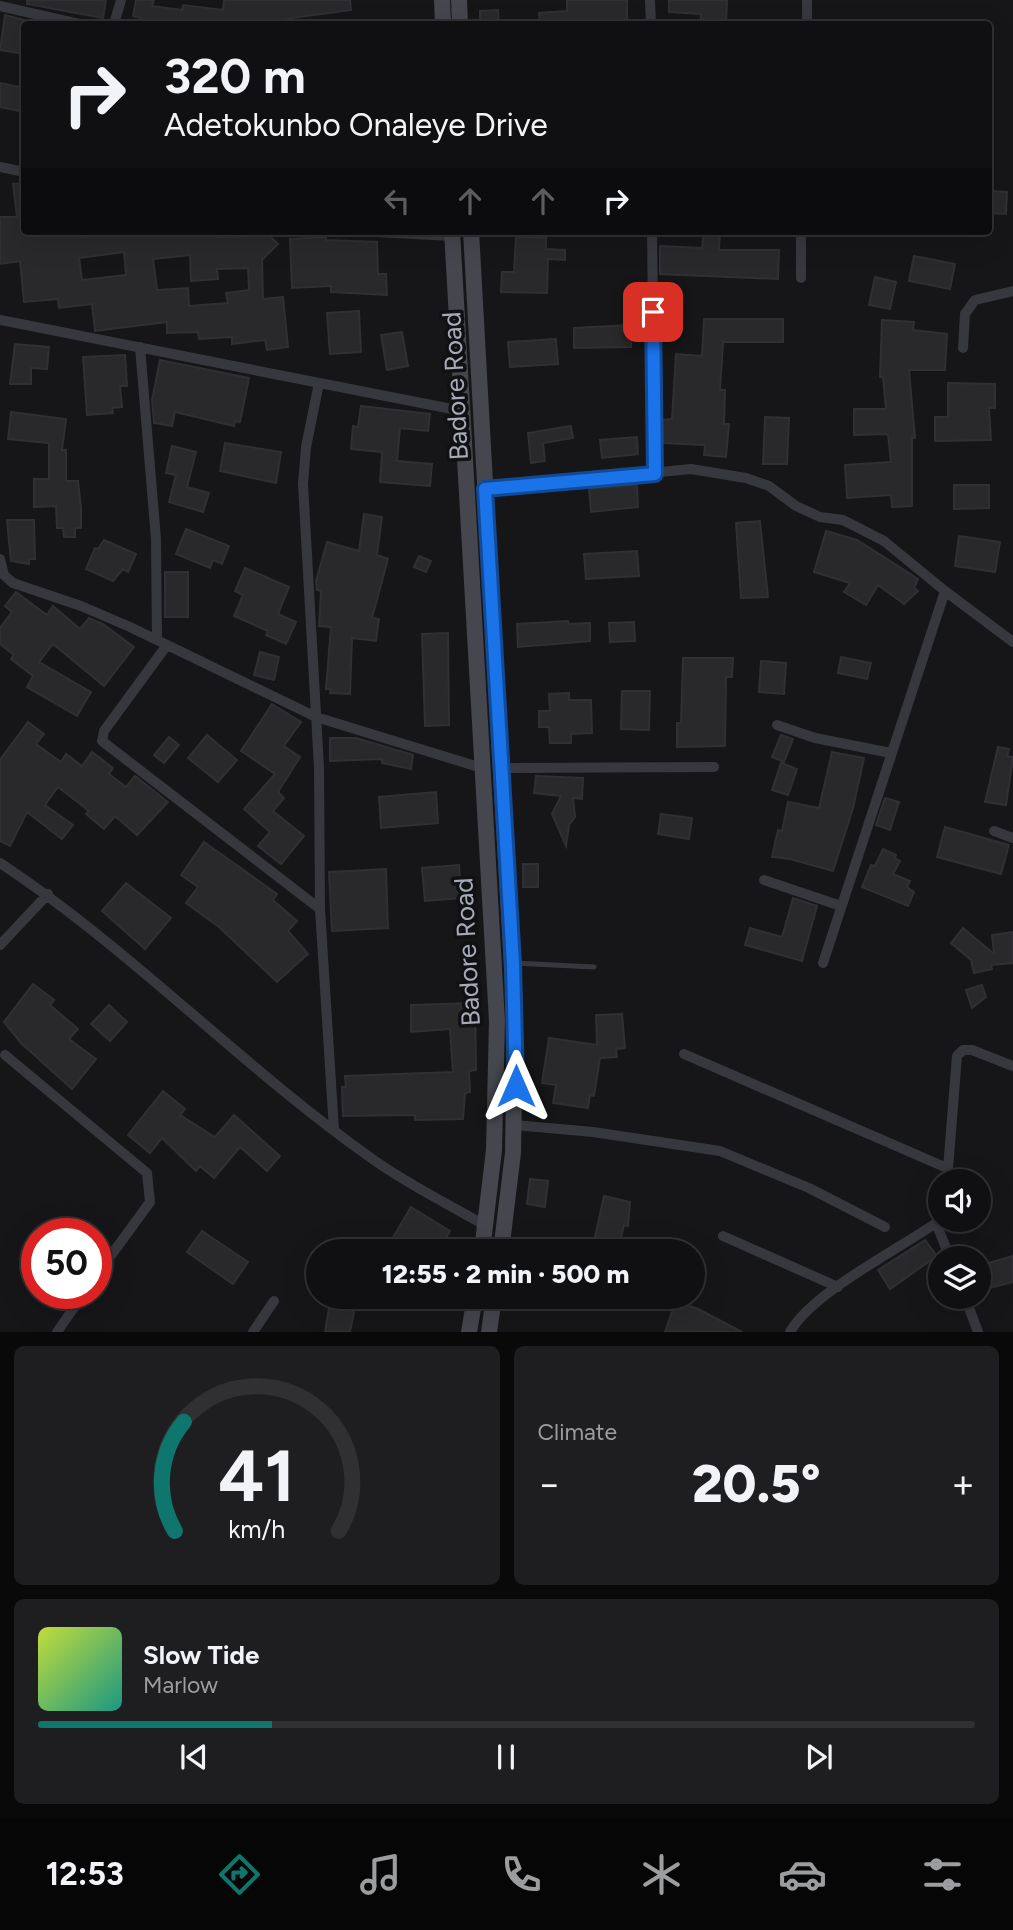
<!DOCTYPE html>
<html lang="en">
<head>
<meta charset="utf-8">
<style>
  body { margin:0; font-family:Figtree,sans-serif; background:#1e1e20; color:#f1f3f6; height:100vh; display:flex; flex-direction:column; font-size:26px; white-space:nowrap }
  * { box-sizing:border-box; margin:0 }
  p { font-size:23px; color:#9c9d9f }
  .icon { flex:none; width:38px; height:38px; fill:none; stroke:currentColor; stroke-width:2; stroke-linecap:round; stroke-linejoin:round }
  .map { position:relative; height:1332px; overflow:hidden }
  .details { display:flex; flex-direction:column; gap:14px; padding:14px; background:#09090a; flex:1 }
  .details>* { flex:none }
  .banner { position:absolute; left:21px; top:21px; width:971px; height:214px; border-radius:7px; box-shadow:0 7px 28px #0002,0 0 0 2px #303032; background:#101012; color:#f1f3f6; overflow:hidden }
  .controls { position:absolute; left:928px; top:1169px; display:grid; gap:14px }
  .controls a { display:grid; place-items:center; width:63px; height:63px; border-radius:50%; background:#101012; box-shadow:0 7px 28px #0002,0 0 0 2px #303032; font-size:35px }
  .speed { position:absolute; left:21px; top:1218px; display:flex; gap:14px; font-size:35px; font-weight:700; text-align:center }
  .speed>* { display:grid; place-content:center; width:91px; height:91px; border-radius:50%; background:#101012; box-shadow:0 7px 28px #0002,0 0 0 2px #303032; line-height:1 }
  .speed .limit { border:10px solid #d22; background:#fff; color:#111 }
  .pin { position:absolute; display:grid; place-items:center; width:60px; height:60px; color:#fff; margin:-30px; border-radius:14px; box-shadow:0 4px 10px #0006 }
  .me { position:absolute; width:77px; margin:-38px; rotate:0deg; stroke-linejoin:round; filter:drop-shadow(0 0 5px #0008) }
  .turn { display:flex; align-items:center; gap:24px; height:147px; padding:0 28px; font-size:32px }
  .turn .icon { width:91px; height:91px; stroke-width:2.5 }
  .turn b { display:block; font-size:49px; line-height:60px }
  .lanes { display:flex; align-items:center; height:66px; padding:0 28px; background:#0003; justify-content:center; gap:35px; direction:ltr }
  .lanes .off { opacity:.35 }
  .big { font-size:52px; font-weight:800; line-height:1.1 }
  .details .card { flex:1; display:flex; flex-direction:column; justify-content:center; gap:10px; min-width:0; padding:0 24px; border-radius:10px; background:#1e1e20 }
  .details .dial { align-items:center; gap:0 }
  .dial svg { height:182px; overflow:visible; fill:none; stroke:#303032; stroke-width:7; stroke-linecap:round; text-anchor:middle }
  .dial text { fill:#f1f3f6; stroke:none }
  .song { display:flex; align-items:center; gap:21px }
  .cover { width:84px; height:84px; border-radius:10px; background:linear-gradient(135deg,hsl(70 70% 55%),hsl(170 70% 35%)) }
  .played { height:7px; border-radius:4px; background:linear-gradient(90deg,#0f766e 25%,#303032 25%) }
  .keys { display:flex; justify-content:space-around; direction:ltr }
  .heat { display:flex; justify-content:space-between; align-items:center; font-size:38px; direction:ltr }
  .details .tiles { flex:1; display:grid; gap:14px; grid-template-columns:1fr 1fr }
  .card:last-child { grid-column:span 2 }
  .trip { position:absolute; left:306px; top:1239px; width:399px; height:70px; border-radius:35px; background:#101012; box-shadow:0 7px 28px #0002,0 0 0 2px #303032; font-weight:800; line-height:70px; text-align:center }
  .dock { display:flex; height:112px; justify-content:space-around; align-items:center; background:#060607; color:#9c9d9f }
  .dock .icon { width:49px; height:49px }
  .dock .on { color:#0f766e }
  .dock b { font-size:32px; color:#f1f3f6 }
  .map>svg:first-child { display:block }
  .building { fill:#29292c; stroke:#303034; stroke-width:2; fill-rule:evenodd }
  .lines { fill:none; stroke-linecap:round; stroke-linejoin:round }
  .lane { stroke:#37373e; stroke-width:5 }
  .street { stroke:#37373e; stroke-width:10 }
  .secondary { stroke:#45464e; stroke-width:16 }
  .route-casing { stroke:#114b97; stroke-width:18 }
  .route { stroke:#1a73e8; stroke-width:12 }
  .labels { text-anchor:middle; stroke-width:7; stroke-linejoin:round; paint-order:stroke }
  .street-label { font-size:26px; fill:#a7abb9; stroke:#111113 }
</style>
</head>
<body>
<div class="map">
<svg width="1013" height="1332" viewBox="0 0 1013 1332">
  <rect width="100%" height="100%" fill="#161618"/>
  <path class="building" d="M27,0H106L103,18L27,4Z
    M136,0H154L152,6L182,10L183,5L223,10L224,0H350L351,10L270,21V24H160L133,16Z
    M567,0H627V24H540L539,13L567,11Z
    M669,0H727L726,24H701V14L669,12Z
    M498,10L499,24H480V11Z
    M5,15L24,20V54L0,50Z
    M0,83L24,88V112L0,107Z
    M24,183V231H82V237L133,231H215L216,237L259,236L265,231L278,244L262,260L263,299L283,297L288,347L267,350L265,340L232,344V337L199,339L198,332L167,333V322L95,331L92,304L59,308L58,299L24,302L20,261L0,264V217H17L13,184ZM124,252L126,275L82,280L79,258ZM190,255L191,281L218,279L217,269L248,268L249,290L226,293L228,303L189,306L188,288L157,290L153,259Z
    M989,191L1007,192L1006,214L989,213Z
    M704,231H720L719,250H779L778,279L660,274V246L702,248Z
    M326,237V240L377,242L378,274H386L387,295L331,292V286L292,288L290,239Z
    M516,237L546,238V249L565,250V260L548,259L547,293L501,292L502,272H514Z
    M914,256L955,264L950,289L909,281Z
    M875,277L896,282L890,309L869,305Z
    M359,311L361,352L330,354L327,313Z
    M704,319H783V342H723L720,390H725L724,424H729L726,457L704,455L705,445L663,443V420L672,419L676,354L702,356Z
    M882,320L914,322L913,330L947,334L945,370H909L915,438H912V506L892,507L891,495L847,498L845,465L891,462L888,434L854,435V409H886L883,377H880Z
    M631,325V347L574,348V328Z
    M402,332L408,366L387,370L381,335Z
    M556,339L558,364L510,367L508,342Z
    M15,344L49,347L47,369L31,368V384H10Z
    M125,355L127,386H120L122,407L112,408L113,413L87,415L83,357Z
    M160,360L249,378L240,422L235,421L234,426L175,412L172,426L154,423L152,400Z
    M948,383L995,384V408H989L991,440L935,441V417H948Z
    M361,406L430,414L428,431L400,428L397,461L432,464L430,486L380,482L382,452L351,449L353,426L358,427Z
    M11,412L66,419L62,450H66V481H78L81,508V528H75V537H64L63,528H57L56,506L34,507V479H49V443L8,439Z
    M765,417L789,418L787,464H763Z
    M571,426L573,438L543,443L545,461L531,463L528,433Z
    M637,437L638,454L602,458L600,440Z
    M225,443L281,452L276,483L220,471Z
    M172,446L196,452L187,487L209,493L203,512L169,502L176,475L166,473Z
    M637,485L638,507L591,512L589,489Z
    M954,485H989V508L954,509Z
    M364,514L382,517L377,555L388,559L372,618L379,619L376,641L352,638L350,694L330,693L331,689H326L331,627L319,626L321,591L317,590L316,581L327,542L359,551Z
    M7,520H34L35,559H29V564L11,561Z
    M760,521L768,597L741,598L736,523Z
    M186,529L229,546L222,564L213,560L210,568L176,554Z
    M826,531L857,540L895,564L918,579L914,588L918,591L904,604L878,585L866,605L844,592L850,583L814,572Z
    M959,536L1000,542L995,572L955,566Z
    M104,540L136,554L128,572L123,569L113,581L86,569L95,548L98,549Z
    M637,551L639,576L586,579L584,554Z
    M419,556L431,561L426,572L414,567Z
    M245,568L289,587L278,614L296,622L286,644L266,635L268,631L234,616L243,595L235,591Z
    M165,572H188V617H165Z
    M16,592L47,615L53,606L80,629L89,618L103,624L134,647L104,686L53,644L39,662L91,692L77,716L27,687L33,676L11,659L14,655L0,644V628L12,612L5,606Z
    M568,621L569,624L590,623V641L518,647L517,624Z
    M634,622L635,641L610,642L609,623Z
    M448,633L449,725L425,726L422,634Z
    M260,652L279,657L274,680L254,675Z
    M841,657L871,663L867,679L838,673Z
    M683,658H733L732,677H726L725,746L677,747V723H681Z
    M761,661L786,663L784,694L759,692Z
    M622,691H650L649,730L621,729Z
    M569,693V700H591L592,733L571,734V743H550L549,727H539V711H550L549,694Z
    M272,704L301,722L284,746L300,757L278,792L284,798L273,811L304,836L281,864L258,846L270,832L244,809L275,774L241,751Z
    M28,722L44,734L36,744L61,762L66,754L82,766L92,752L113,768L109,774L126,787L135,776L168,802L137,835L115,816L104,829L86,814L89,811L58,787L45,805L73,825L62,839L27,812L10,846L0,841V760Z
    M207,735L237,760L218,782L188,758Z
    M781,735L793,739L784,762L772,757Z
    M169,737L179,745L164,763L154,755Z
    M330,738H356L413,755L411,769L382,763V759L330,761Z
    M998,747L1009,749L1007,756L1013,757L1006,805L985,802Z
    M832,752L864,758L853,808L833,871L790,859L772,857L778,830L782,831L788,802L819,808Z
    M781,763L797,769L788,795L772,790Z
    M536,776L583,778L582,799L573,798L575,817L569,825L566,846L552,814L561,796L534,793Z
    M436,792L438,823L381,828L379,797Z
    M885,798L899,802L890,830L876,825Z
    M661,814L692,818L689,839L658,834Z
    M945,827L1009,845L1001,874L937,857Z
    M204,842L277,894L273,900L297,921L288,931L308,954L277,982L219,927L186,903L198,887L181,875Z
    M883,849L896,855L895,858L900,861L893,874L910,881L907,887L914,892L908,906L862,887L871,865L875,866Z
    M523,864H538V887H523Z
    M459,865L461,898L425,901L422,868Z
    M386,869L388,928L332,931L329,872Z
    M126,883L171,918L145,949L102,911Z
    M793,898L817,906L802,961L745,945L750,928L782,937Z
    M963,928L994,954L992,935L1013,932V963L991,965L992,969L974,973L971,960L951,943Z
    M33,984L54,1000L50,1005L78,1029L69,1039L96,1059L72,1089L21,1043L4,1022Z
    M982,985L986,997L972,1008L966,990Z
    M475,1003L476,1070L469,1071L470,1092L465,1093L463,1119L415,1120V1115L343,1116L342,1087H346L345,1076L453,1072L450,1029L411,1032V1005Z
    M109,1005L127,1022L110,1041L91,1024Z
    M622,1014L625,1048L616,1049L617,1057L600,1058L594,1096L590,1095L588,1108L553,1103L556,1085L542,1083L549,1038L597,1045L596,1015Z
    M163,1091L185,1109L180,1115L215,1137L234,1115L280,1156L267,1171L240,1147L214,1178L200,1166L196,1171L162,1138L150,1153L128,1135Z
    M530,1179L548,1181L545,1207L527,1204Z
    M604,1196L630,1202L628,1226L624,1225L620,1242L595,1237Z
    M411,1207L450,1231L438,1251H385Z
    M202,1231L248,1262L233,1284L187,1252Z
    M925,1240L937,1256L890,1289L878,1270Z
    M1013,1256V1282L982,1290L978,1266Z
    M331,1297H357L350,1332H325Z
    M676,1301L698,1309L742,1332H665Z"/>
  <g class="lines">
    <path class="lane" d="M513,963L594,967"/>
    <path class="street" d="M650,0L651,24
      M807,0V24
      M0,6L79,24
      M114,24L121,0
      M0,167L24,172
      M356,231L453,236
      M652,231L655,474
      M801,278V231
      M0,320L462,411
      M140,347L156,539L157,640
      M963,348L965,314L975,300L1013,291
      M319,383L306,447L303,484L319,768L320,909L334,1130
      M485,489L691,469L746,478L769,486L796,506L820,517L843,520L884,541L945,591L1013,642
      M0,559L4,575L13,583L81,606L130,627L316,717L482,768
      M167,645L104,731L102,741L320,909
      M777,725L815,738L891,753
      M501,768L714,767
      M994,831L1013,838
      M0,863C132,950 242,1067 371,1158C407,1184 448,1204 486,1226
      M764,880L841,906
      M0,945L48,894
      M823,963L945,591
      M684,1054L947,1168
      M5,1055L147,1173L150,1202L96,1276
      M515,1125L593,1132L720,1151L809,1188L885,1227
      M947,1181L957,1056L963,1050H972L1013,1066
      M936,1223L950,1258
      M723,1236L838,1287
      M965,1297L978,1332
      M57,1332L84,1293
      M253,1332L274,1301
      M790,1332C812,1293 897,1250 936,1223L940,1214"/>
    <path class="secondary" d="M442,0L443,24
      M459,0L460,24
      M452,231L497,1021L494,1150L482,1251
      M471,231L515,1023L513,1153L501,1251
      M469,1332L475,1297
      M489,1332L494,1297"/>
  </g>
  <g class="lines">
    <g class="route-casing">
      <path id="route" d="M516,1086L513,963L485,489L655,474L653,312"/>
    </g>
    <use href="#route" class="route"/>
  </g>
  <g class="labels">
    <g class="street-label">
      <text transform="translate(455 386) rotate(-93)" y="9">Badore Road</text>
      <text transform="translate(467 952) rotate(-93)" y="9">Badore Road</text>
    </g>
  </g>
</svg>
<div class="controls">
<a><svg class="icon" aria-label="sound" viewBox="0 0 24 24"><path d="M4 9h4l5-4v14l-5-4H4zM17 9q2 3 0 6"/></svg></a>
<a><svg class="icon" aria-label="layers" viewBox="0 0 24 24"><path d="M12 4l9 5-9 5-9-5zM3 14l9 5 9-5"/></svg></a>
</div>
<div class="speed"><div class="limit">50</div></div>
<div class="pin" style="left:653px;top:312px;background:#d93025"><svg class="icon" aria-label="arrive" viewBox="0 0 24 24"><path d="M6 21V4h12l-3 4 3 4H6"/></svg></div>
<svg class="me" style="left:516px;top:1086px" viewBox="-20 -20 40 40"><path d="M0-17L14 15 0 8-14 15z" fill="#1a73e8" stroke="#fff" stroke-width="4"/></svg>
<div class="trip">12:55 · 2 min · 500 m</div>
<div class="banner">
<div class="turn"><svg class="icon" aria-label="right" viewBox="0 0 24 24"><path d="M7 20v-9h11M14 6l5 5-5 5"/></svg><div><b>320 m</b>Adetokunbo Onaleye Drive</div></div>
<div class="lanes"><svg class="icon off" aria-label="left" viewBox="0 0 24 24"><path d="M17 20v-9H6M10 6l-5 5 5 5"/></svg><svg class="icon off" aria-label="ahead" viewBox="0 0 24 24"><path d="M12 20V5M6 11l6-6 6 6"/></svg><svg class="icon off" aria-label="ahead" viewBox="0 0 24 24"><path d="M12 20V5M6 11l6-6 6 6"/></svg><svg class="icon" aria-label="right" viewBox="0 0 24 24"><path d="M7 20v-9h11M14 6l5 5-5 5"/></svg></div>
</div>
</div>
<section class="details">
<div class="tiles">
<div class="card dial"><svg viewBox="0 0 100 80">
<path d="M14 69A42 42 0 1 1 86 69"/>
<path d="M14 69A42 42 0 0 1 18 21" stroke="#0f766e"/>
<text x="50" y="56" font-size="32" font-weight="700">41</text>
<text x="50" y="72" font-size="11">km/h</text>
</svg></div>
<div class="card"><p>Climate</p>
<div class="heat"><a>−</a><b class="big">20.5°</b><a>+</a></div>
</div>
<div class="card">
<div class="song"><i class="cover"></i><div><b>Slow Tide</b><p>Marlow</p></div></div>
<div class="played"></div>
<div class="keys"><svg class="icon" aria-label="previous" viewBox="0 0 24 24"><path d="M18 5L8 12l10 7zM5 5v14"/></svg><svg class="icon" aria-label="pause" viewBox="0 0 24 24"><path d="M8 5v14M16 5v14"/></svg><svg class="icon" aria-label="next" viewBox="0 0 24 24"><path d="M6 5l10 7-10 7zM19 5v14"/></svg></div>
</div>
</div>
</section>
<nav class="dock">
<b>12:53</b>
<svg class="icon on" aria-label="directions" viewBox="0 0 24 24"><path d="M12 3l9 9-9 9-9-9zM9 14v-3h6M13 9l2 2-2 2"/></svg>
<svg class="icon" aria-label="music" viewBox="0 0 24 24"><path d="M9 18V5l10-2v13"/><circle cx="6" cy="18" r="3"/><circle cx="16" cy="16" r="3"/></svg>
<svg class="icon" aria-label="phone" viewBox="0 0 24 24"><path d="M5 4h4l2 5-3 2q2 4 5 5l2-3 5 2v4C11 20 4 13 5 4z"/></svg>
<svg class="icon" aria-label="climate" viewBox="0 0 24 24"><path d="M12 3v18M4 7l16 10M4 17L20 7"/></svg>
<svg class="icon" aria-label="car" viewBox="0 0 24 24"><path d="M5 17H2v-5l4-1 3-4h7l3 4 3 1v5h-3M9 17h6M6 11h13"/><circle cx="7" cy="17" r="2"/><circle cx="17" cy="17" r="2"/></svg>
<svg class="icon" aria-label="filters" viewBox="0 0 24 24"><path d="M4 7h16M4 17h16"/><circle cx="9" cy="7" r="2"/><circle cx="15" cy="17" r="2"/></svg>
</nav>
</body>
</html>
